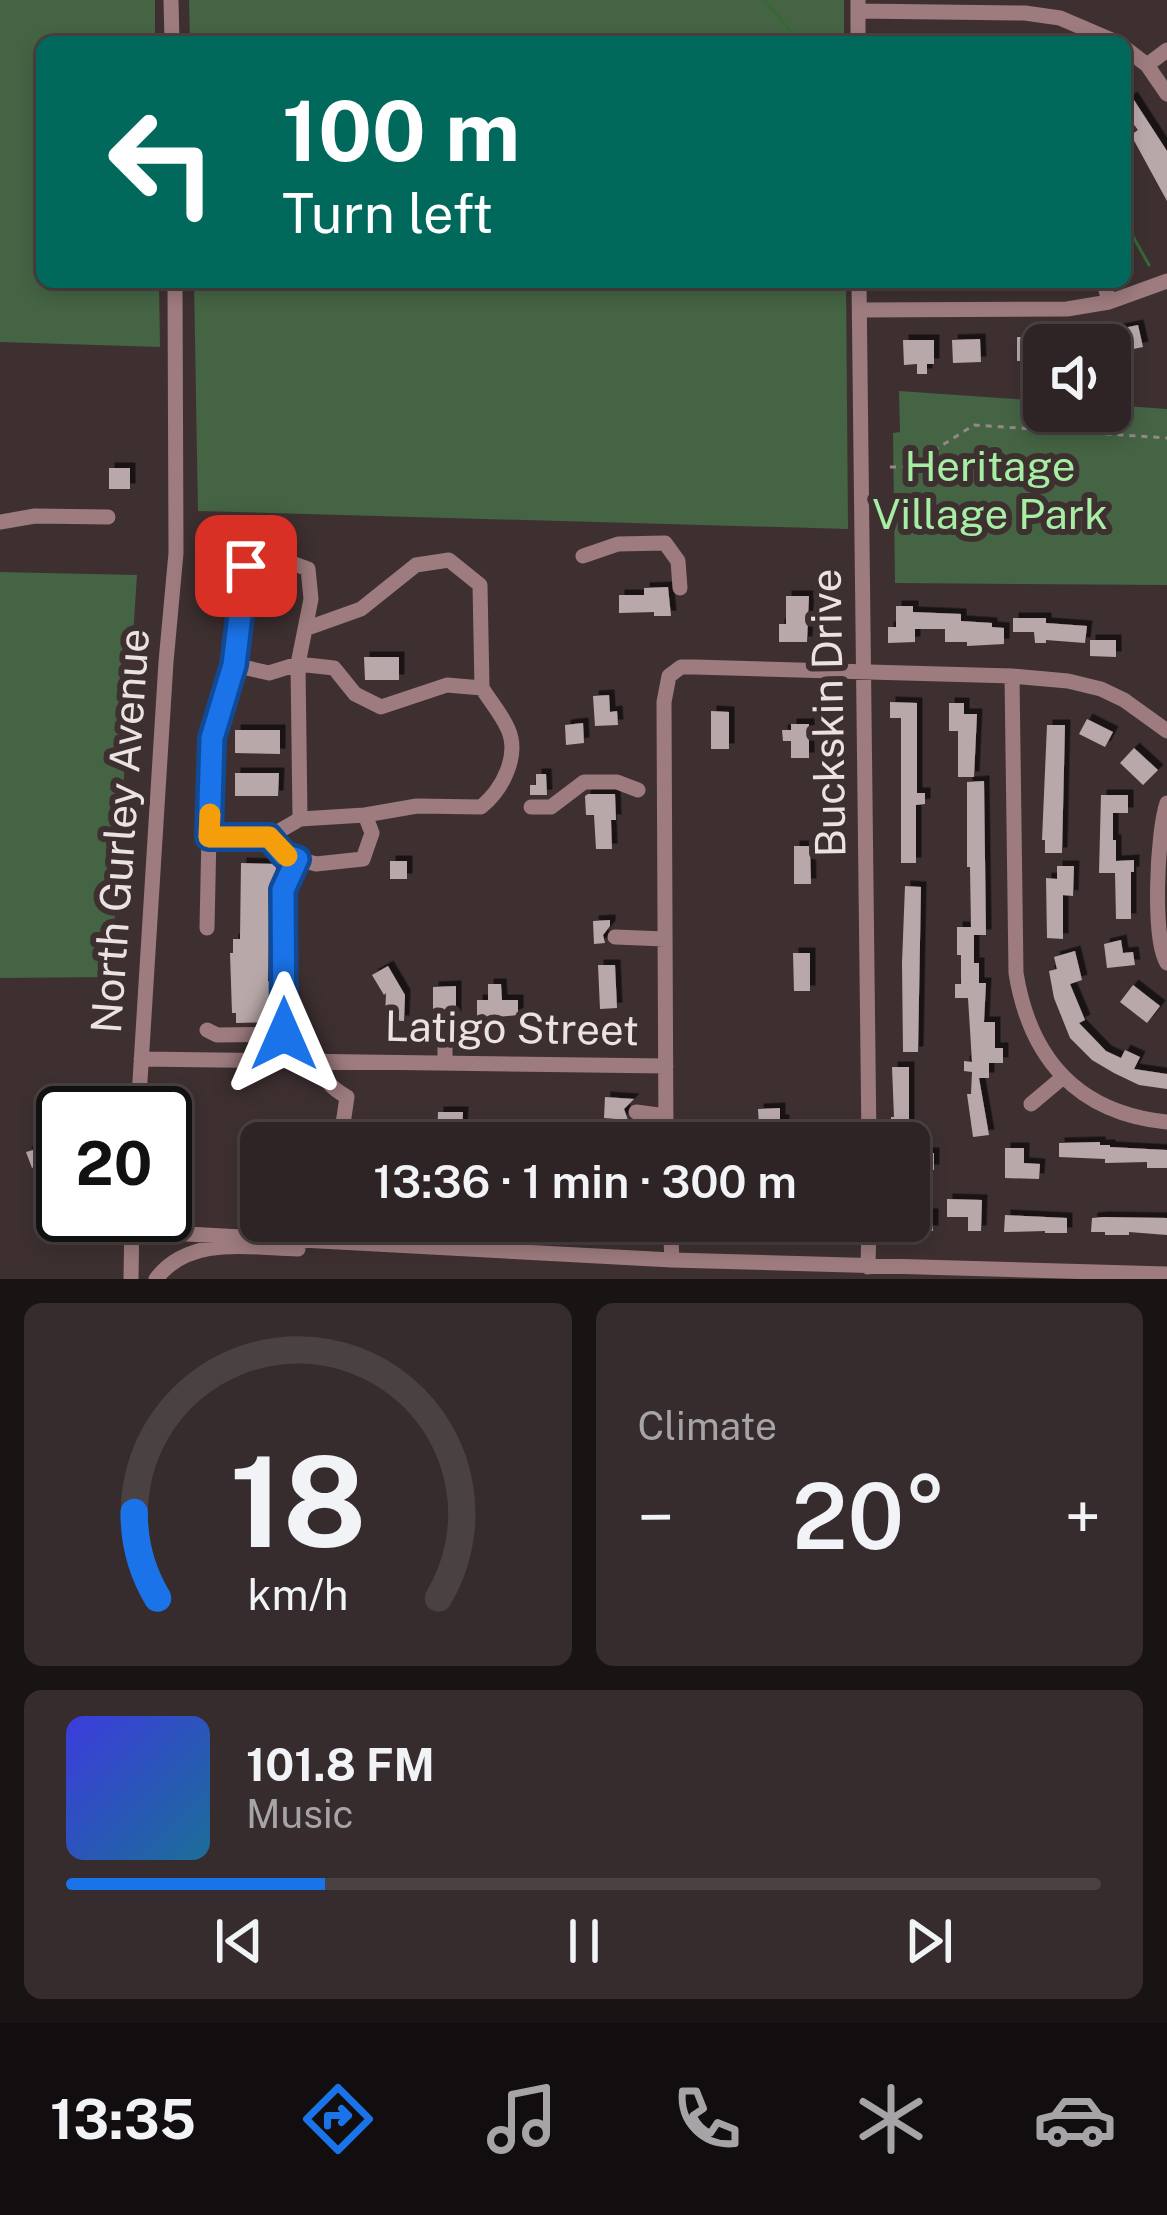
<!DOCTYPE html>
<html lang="en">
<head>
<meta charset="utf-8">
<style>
  body { margin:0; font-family:"Public Sans",sans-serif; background:#362c2d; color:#f1f3f6; height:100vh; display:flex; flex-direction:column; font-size:45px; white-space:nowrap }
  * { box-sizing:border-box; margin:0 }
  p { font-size:39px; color:#a7a4a7 }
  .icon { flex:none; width:66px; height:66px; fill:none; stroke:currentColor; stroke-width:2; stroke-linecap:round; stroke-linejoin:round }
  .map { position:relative; height:1279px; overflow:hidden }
  .sheet { display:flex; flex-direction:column; gap:24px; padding:24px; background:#191414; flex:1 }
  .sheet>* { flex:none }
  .top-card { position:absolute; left:36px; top:36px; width:1095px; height:252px; border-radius:18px; box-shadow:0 6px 18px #0003,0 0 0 3px #494142; background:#00695c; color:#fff; overflow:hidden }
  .controls { position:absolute; left:1023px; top:324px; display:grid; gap:24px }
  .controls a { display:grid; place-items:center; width:108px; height:108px; border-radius:18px; background:#2e2425; box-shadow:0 6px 18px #0003,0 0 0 3px #494142; font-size:60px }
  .speed { position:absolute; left:36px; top:1086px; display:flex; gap:24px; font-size:60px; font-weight:700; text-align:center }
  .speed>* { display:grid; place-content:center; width:156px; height:156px; border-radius:50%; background:#2e2425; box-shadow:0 6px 18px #0003,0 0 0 3px #494142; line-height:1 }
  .speed .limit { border:6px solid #111; border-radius:18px; background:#fff; color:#111 }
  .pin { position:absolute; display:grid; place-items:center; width:102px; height:102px; color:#fff; margin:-51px; border-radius:24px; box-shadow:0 6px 18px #0006 }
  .me { position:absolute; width:132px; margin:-66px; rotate:0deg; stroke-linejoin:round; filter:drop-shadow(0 0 9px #0008) }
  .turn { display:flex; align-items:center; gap:42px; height:252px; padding:0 48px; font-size:54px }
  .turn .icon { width:156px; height:156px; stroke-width:2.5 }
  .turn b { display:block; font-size:84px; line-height:102px }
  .big { font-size:90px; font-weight:600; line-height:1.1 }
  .sheet .card { flex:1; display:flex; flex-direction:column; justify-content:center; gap:18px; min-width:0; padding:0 42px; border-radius:18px; background:#362c2d }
  .sheet .dial { align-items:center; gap:0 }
  .dial svg { height:312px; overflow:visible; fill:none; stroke:#494142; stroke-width:7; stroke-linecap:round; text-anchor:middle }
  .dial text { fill:#f1f3f6; stroke:none }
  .song { display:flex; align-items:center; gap:36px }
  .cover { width:144px; height:144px; border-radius:18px; background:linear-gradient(135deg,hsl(240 70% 55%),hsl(200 70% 35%)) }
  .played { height:12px; border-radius:6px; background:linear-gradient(90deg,#1a73e8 25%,#494142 25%) }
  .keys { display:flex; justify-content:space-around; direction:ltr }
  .heat { display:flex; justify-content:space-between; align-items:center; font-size:66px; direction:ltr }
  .sheet .tiles { flex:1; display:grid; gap:24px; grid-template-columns:1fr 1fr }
  .card:last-child { grid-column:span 2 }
  .trip { position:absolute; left:240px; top:1122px; width:690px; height:120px; border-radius:18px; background:#2e2425; box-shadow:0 6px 18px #0003,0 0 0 3px #494142; font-weight:600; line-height:120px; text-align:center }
  .tabs { display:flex; height:192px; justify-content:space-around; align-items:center; background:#120e0f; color:#a7a4a7 }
  .tabs .icon { width:84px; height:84px }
  .tabs .on { color:#1a73e8 }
  .tabs b { font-size:54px; color:#f1f3f6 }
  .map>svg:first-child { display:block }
  .green { fill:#456444 }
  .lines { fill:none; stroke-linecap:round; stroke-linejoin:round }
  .stream { stroke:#376836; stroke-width:3 }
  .building { fill:#b9a8a9; filter:url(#shadow) }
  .path { stroke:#948889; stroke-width:3; stroke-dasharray:6 6; stroke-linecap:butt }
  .minor { stroke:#9d7b7e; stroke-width:15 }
  .route-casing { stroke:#114b97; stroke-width:30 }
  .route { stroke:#1a73e8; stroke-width:21 }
  .slow { stroke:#f59e0b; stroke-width:21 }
  .labels { text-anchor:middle; stroke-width:12; stroke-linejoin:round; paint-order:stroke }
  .park-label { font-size:42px; fill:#a6eea3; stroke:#3e3031 }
  .street-label { font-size:42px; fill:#ebe2e2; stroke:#3e3031 }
</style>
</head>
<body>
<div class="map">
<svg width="1167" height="1279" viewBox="0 0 1167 1279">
  <defs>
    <filter id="shadow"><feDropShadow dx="5.5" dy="-5.5" stdDeviation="0" flood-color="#0009"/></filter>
  </defs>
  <rect width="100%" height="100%" fill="#3e3031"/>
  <path class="green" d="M0,0H155V42H42V282H159L160,347L0,342Z
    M189,0H844V42H190Z
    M194,282H846L848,529L198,511Z
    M899,391L1044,401V411H1110V405L1167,409V585L895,583L893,433L900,432Z
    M0,572L137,575L111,977L0,978Z"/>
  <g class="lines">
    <path class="stream" d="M764,0L800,42
      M1125,222L1149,265"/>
  </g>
  <path class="building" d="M1132,97L1167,151V201L1131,135L1138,130L1125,113V102Z
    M1138,325L1143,347L1114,353L1109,331Z
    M1017,337H1044V361H1017Z
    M980,339L981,362L953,363L952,340Z
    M903,340H934V364H927V374H917V364L904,365Z
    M109,468H130V489H109Z
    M668,587L671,616H654V612L619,613V595H644V588Z
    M786,596H809L807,642H779V624H786Z
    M896,606H913V612L961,614V621L992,623V627L1004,628V644L967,646V642H945V629H915V642L888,643V627H896Z
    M1013,618H1046V623L1087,626L1085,643L1046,640V643H1035L1034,632H1013Z
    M1090,640H1116V657L1090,656Z
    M364,657H399V680H365Z
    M609,695L610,712L617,711L618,725L595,726L593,696Z
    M890,702L917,703V793H925V804L916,805V863H901V718H890Z
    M949,703H964V714H977L974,777H958V731H949Z
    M711,711L729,712V749H711Z
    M1087,719L1113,732L1105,747L1079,734Z
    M583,723L584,743L566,745L565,725Z
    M791,724H809V758H791V741H783L782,730H791Z
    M1047,725H1065L1062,853H1045V840H1042Z
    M235,730H280V754L235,753Z
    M1134,748L1158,770L1143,785L1120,763Z
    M235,773H279L278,796H235Z
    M536,774H546L547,795H530V785H536Z
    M984,781L986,935H974V963H979V983H986L984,1022H995V1048H1003V1063H989V1078H979L989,1135L973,1137L967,1094H971L972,1072L964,1071V1061L972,1062L968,998H955V984H961V955H957V927H971L970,867H967V782Z
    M588,794H615L616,820H611L612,849H596L594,815H586L585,796Z
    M1101,795H1128V813H1113V840H1116V861L1134,860V872H1131V919H1116L1115,873H1099Z
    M794,846H810L811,884H794Z
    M390,861H407V879H390Z
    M241,863L276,864V877L271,890V921H269L268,981H272V1022L236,1023V1013H232L230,953H233V939H240Z
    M1057,866H1074L1073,896L1063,895V939L1047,938L1046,878L1057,879Z
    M905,886L921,887L918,1052H903L902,963Z
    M610,920V926L603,935L605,943L594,944L593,921Z
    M1121,940L1123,953L1133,952L1135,965L1107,968L1104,944Z
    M1075,951L1082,980L1070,984L1085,1020L1079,1023L1106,1051L1121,1058L1125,1050L1140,1057L1134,1069L1167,1074V1089L1139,1085L1114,1073L1092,1060L1070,1038L1054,998L1049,971L1057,969L1054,957Z
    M793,953H810V991H794Z
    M598,965H615L617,1008L600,1009Z
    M388,966L405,995L404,1021L385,1020L386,993L384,995L372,975Z
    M488,984H501L502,1000H518V1015L477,1019V1000H488Z
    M1133,985L1160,1006L1147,1023L1120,1002Z
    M456,986V1017L450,1011L444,1010L433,1018V987Z
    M892,1067H909V1143H895V1138H891V1117H894Z
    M59,1097L65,1113L63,1162L54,1165L57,1172L40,1178L36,1166L32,1168L26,1152L47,1146L33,1106Z
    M605,1097L634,1099L624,1109L628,1120L604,1118Z
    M780,1108V1120H784V1143H760L758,1109Z
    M438,1112H463L462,1132H449V1143H437Z
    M1100,1142V1145H1110V1147L1167,1150V1168H1147V1162L1105,1163V1159L1059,1157V1143Z
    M261,1145V1188L244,1154Z
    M1005,1148H1024V1163L1040,1164L1039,1179L1005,1178Z
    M909,1153H934V1170H924V1192H909Z
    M947,1199L982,1200L981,1231H968V1217H947Z
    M909,1213L933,1214V1231L907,1230Z
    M1005,1215L1067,1218V1233H1045V1231L1004,1232Z
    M1103,1217L1167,1218V1235L1129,1232V1235H1105V1232H1091L1092,1218Z"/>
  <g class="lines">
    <path class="path" d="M890,467H908L974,425L1167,438"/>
    <path class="minor" d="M171,0L172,42
      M858,0V42
      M858,11L1025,13L1060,18L1116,42
      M1125,48L1147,65L1167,94
      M1147,65L1167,50
      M859,282L869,1143
      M1104,282L1109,302
      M860,310L1067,309L1109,302L1167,281
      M0,522L35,516L108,517
      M583,556L618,544L665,543L678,561L680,588
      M305,629L361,609L416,565L449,560L480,585L482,688
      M234,665L269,673L298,664L334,668L355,694L381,707L447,685L482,688C490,701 502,715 508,729C520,756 502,790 481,807L417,806L365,815
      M1012,676L1016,973C1030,1059 1078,1113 1167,1122
      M1167,803C1157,832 1152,939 1167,963
      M531,807H551L584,782H617L638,790
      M209,837H269L300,819L365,815L372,833L363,859L316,864L284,855L269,837
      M207,928L211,738L234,665L246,566L281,559L308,569L311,599L298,664L300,819
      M615,937L665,939
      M207,1030L217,1035L284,1034
      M141,1059L666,1066
      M295,1061L284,1034L283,890L297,859
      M324,1061C324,1082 330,1087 347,1097L341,1137
      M445,1063V1022
      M1031,1104L1062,1078
      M636,1112L666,1116
      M138,1113L166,662L176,553L175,282
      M666,1143L664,702L669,676L681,667H695L1012,676L1068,681L1101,689L1124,700L1167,731
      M670,1221L672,1260
      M131,1231L672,1260L1167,1274
      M868,1267L869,1221
      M131,1279L132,1215
      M156,1279C189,1235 250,1248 298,1249"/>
  </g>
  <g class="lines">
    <g class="route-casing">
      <path id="route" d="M246,566L234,665L212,738L209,837H269L284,855L297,859L283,890L284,1034"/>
    </g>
    <use href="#route" class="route"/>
    <path class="slow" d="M210,814L209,837H269L287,856"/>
  </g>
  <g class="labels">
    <g class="park-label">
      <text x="990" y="481">Heritage<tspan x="990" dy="48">Village Park</tspan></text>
    </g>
    <g class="street-label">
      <text transform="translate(828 713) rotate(-91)" y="15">Buckskin Drive</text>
      <text transform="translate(120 831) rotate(-86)" y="15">North Gurley Avenue</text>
      <text transform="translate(512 1028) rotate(1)" y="15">Latigo Street</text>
    </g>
  </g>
</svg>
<div class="controls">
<a><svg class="icon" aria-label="sound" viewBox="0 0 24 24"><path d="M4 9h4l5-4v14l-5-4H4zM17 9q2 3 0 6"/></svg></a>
</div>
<div class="speed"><div class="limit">20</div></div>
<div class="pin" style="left:246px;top:566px;background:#d93025"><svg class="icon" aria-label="arrive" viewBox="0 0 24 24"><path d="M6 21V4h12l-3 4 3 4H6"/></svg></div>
<svg class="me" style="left:284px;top:1034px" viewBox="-20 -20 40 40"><path d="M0-17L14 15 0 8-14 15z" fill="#1a73e8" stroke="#fff" stroke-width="4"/></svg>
<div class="trip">13:36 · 1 min · 300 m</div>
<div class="top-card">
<div class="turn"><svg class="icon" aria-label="left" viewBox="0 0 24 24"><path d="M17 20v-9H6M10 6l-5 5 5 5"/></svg><div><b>100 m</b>Turn left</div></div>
</div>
</div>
<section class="sheet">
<div class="tiles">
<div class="card dial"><svg viewBox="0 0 100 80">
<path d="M14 69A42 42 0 1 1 86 69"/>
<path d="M14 69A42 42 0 0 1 8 47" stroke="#1a73e8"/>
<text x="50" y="56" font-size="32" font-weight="700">18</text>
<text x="50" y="72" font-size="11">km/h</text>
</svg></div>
<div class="card"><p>Climate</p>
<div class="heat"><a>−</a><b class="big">20°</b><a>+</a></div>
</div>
<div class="card">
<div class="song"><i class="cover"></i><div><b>101.8 FM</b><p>Music</p></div></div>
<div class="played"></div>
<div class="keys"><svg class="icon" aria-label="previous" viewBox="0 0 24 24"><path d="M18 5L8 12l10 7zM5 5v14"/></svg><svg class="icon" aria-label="pause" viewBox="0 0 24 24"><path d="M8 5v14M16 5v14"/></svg><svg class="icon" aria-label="next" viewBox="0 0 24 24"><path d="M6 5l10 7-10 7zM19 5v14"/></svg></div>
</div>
</div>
</section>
<nav class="tabs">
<b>13:35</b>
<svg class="icon on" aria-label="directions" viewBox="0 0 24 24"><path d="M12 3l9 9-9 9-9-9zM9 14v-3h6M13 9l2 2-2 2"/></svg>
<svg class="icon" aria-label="music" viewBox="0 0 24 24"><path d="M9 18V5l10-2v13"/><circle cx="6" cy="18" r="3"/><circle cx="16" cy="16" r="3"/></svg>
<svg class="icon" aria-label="phone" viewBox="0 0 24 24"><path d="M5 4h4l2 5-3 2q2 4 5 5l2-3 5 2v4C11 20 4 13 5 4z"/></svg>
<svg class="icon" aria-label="climate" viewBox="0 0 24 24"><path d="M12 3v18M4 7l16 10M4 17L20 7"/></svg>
<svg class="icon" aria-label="car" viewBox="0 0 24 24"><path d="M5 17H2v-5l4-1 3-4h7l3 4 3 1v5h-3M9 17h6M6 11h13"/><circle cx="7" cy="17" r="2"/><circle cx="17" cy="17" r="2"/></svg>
</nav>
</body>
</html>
